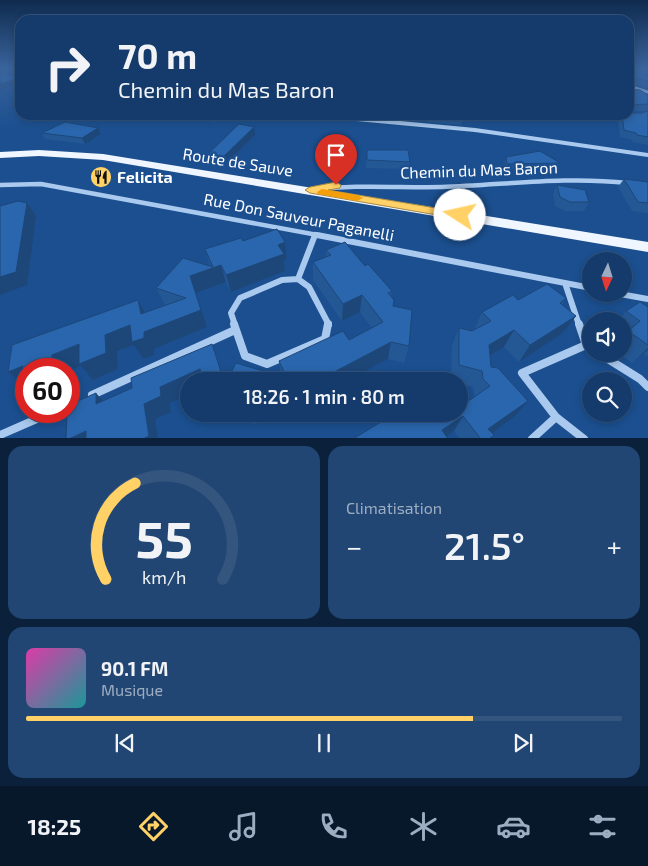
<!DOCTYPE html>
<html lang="fr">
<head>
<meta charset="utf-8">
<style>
  body { margin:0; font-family:"Exo 2",sans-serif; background:#214673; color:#f1f3f6; height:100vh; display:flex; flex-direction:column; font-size:19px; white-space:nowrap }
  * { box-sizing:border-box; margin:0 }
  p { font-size:16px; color:#9dadc1 }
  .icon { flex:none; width:28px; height:28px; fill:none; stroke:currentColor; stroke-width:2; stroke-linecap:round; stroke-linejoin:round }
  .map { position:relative; height:438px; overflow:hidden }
  .drawer { display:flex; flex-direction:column; gap:8px; padding:8px; background:#0b203b; flex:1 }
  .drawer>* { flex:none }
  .banner { position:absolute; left:15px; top:15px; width:619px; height:105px; border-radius:15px; box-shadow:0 2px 8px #0003,0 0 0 1px #33557e; background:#143b6b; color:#f1f3f6; overflow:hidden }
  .needle { width:32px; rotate:184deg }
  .tools { position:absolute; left:582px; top:252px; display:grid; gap:10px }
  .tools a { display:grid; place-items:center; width:50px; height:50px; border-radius:50%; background:#143b6b; box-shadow:0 2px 8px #0003,0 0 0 1px #33557e; font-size:25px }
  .speed { position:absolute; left:15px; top:358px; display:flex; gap:10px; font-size:25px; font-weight:700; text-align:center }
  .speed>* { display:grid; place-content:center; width:65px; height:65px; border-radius:50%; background:#143b6b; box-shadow:0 2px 8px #0003,0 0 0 1px #33557e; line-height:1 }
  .speed .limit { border:8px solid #d22; background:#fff; color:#111 }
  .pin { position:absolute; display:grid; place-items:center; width:42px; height:42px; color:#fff; margin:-51px -21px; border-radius:50% 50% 50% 0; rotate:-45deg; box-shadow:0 0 5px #0007 }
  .pin .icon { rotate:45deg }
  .me { position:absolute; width:55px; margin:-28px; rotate:280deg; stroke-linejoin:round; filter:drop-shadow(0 0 4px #0008) }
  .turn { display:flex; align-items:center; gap:18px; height:105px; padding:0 20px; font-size:22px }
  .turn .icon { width:65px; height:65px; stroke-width:2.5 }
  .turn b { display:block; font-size:35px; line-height:42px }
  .big { font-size:38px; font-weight:600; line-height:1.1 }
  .drawer .card { flex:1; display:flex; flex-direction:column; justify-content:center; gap:8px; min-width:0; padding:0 18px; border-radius:15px; background:#214673 }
  .drawer .dial { align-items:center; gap:0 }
  .dial svg { height:130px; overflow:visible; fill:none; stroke:#33557e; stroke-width:7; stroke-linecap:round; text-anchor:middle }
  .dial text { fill:#f1f3f6; stroke:none }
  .song { display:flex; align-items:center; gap:15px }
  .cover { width:60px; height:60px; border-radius:8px; background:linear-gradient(135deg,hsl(320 70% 55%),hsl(180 70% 35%)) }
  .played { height:5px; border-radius:2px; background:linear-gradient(90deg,#ffd166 75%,#33557e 75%) }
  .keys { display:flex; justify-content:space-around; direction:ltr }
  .heat { display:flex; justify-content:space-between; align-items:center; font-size:28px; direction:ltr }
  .drawer .tiles { flex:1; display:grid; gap:8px; grid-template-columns:1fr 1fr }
  .card:last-child { grid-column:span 2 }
  .trip { position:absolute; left:180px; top:372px; width:288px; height:50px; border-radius:25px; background:#143b6b; box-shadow:0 2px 8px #0003,0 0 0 1px #33557e; font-weight:600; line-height:50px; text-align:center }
  .tab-bar { display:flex; height:80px; justify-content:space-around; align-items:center; background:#08182b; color:#9dadc1 }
  .tab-bar .icon { width:35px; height:35px }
  .tab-bar .on { color:#ffd166 }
  .tab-bar b { font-size:22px; color:#f1f3f6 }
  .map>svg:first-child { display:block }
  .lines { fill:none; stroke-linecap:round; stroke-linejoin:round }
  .street-far4 { stroke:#a9c9ee; stroke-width:3 }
  .street-far3 { stroke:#a9c9ee; stroke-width:4 }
  .street-far2 { stroke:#a9c9ee; stroke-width:4.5 }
  .street-far1 { stroke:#a9c9ee; stroke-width:6 }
  .street { stroke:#a9c9ee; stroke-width:8 }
  .primary { fill:#f0f6ff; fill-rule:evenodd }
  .wall { fill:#245895 }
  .shaded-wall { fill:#1d4779 }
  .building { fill:#2a66ad; stroke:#1d4779 }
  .route { fill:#ffd166; stroke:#a68842 }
  .slow { fill:#f59e0b }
  .labels { text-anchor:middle; stroke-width:5; stroke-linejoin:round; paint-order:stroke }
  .street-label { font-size:16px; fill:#fff; stroke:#1b4f8f }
  .poi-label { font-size:16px; font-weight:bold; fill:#fff; stroke:#1b4f8f; text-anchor:start }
</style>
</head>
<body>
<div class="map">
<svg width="648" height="439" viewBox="0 0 648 439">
  <rect width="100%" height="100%" fill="#1b4f8f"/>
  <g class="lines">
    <path class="street-far4" d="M629,86L648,92"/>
    <path class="street-far3" d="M314,115L475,130L648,155
      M598,115L626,116"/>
    <path class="street-far2" d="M0,185L41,184L323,236
      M313,190C356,184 399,188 442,187C505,185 565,176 628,183
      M314,236L315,234"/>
    <path class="street-far1" d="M317,235L591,288
      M298,279L315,235
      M565,283L579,325
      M620,294L648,299
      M235,325L231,313L240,298L282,280L298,279L309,287L329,325"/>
    <path class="street" d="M234,324L245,356L267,364L325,339L328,324
      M579,324L586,345L591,349
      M600,354L640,379L648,387
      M92,395L235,330
      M556,417L584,439
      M0,435L55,411
      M532,439L556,417L522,373L586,345"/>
    <path class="primary" d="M39,150L103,154L648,242V252L103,160L39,156L0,158V152Z"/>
  </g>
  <path class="wall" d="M0,68H20V75L0,71Z
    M629,68H648V88L629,83Z
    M629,89L648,95V111H629Z
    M648,111V145L633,142L632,140L620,137L618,120L621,115H629Z
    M188,115H225L217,122L188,118Z
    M362,115H407L405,120Z
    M428,115H462L463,119L461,125L427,122Z
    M547,115H559L558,116Z
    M42,133L101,134L85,144L45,139Z
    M255,135L222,168L207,165L205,157Z
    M367,150L410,162L408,169L366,168Z
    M506,157L560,163L558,167L505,168V162Z
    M624,179L648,182V213L632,211L618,187Z
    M557,185L589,202L584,211H565L555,206L553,194Z
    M243,241L285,242L287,259L284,260L285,271L231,292L226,282L196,293L207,327L154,349V355L143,359L134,345L117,351L118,369L93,380L81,366L69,371V369H26V392L21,387V383L8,372L144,313L165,305L156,288L210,266L205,249Z
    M326,250L365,266L392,291L391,296L393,306L409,346L404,363L388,359L346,381H227L281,376L279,361L349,340L372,328L360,312L342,321L313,280V262L326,257Z
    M566,298L562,305L576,316L563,333L519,362L504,347L490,356L491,367L515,416L492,433L494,435L491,439H460L454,431L446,436L353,439L467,402L475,396L474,395L473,387L459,383V381H451L452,345L459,328L472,331L474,330L482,312L518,300Z
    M648,307V356L644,354L632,363L620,354H624V321H618L626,311Z
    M225,414H280L272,418L262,414L258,425Z"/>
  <path class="shaded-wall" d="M20,78V83L0,90V84Z
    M216,115H225L217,122Z
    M254,127L255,135L222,168L220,160Z
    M98,128L101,134L85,144L82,138Z
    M27,203L36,216L27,285L0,295V277Z
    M285,242L287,259L284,260L285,271L231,292L226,275L278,245Z
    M221,265L226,282L196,293L207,327L154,349V355L143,359L134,345L117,351L118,369L93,380L81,366L69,371V369H51L52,355L105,335L141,314L138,300L147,317L201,310L190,276Z
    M362,295L360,312L342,321L343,304Z
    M576,316L563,333L519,362L530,345Z
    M514,330L504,347L480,362L489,345Z
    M391,342L388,359L346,381H317Z
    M648,348V350L632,363Z
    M23,366L26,369V392L21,387L24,386L8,372Z
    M200,369L206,381H189V394L170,403L171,412L155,419L158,439H143L144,404L160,387Z
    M96,393L110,409L96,404Z
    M528,401L515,416L484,439L488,429Z
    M255,414H262L258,425Z
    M272,414H280L272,418Z
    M463,416L454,431L443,439L442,430Z
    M86,431L94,439H69Z"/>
  <path class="building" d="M10,68H20V73L19,70Z
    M629,68H648V81L632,77L629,75Z
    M0,73L17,77L20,75V78L0,84Z
    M629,89L640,90L648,95V104L629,105Z
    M648,111V137L637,135L636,133L624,130L622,115H629V113H642Z
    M428,115H462L463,119L428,116Z
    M65,122L98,128L82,138L42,133Z
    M239,124L254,127L220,160L205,157Z
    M367,150H408L410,162L367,160Z
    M540,151L560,163L507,164L506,157Z
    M624,179L648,182V203L638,202Z
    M557,185L585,190L589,202H570L560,197Z
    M18,201L27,203L16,272L0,277V206Z
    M277,229L285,242L278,245L284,254L226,275L221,265L190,276L201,310L144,332V338L132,342L130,325L105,335L106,353L79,364V344L52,355L51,369H26V385L21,387L23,366L8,372L12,345L138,300L141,314L186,298L156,288L183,258L213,267L205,249L241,238L243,241Z
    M345,242L365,266L368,264L392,291L388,293L394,300L393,306L412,310L409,346L391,342L317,381H227L236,363L287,378L279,361L343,331L349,340L383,322L362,295L343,304L313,262L331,255L326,250Z
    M547,284L566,298L560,303L576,316L530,345L514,330L489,345L491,367L498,368L528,401L488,429L494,435L489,439H481L463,416L442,430L448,439H353L394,414H459V392L467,402L490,386L483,379L482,371L459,365V328L472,331L491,321L482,312L513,295L518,300Z
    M640,302L648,307V345L628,331L640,321L626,311Z
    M212,344L224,381H203L200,369L160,387L161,396L144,404L149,436L143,439H86V431L69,439H66L67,411H69V405L96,393V404L132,388L131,378Z"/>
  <linearGradient id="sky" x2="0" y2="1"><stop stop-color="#0f2b4f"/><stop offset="0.52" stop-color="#39639b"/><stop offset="1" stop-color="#39639b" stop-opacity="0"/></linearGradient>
  <rect width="648" height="130" fill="url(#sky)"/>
  <path class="route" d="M336,182L341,185L340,188L328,190L460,212L466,215L460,219L310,193L305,190L310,187Z"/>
  <path class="slow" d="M322,189L357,195L363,198L357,201L318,194L317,192Z"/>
  <defs>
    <g id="restaurant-disc" transform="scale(1.125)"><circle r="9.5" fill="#ffd166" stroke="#1b4f8f"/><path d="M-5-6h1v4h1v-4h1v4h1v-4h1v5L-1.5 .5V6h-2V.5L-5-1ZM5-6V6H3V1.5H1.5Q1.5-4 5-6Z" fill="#111"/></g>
  </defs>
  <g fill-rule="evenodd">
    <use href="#restaurant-disc" x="101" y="177"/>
  </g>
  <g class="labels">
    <g class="street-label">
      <text transform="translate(238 162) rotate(9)" y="6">Route de Sauve</text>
      <text transform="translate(479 170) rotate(-2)" y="6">Chemin du Mas Baron</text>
      <text transform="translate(299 217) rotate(11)" y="6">Rue Don Sauveur Paganelli</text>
    </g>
    <g class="poi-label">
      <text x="117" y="183">Felicita</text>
    </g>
  </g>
</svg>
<div class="tools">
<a><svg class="needle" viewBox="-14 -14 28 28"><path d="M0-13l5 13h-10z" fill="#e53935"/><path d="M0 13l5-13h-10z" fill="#9dadc1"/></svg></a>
<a><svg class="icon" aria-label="sound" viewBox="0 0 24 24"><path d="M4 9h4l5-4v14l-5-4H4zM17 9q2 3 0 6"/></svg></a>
<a><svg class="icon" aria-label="search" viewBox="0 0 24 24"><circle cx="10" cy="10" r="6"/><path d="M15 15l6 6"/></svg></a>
</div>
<div class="speed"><div class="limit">60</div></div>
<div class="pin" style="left:336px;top:185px;background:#d93025"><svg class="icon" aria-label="arrive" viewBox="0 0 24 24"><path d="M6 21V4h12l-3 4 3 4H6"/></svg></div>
<svg class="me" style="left:460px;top:215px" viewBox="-20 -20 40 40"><circle r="19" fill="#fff"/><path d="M0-13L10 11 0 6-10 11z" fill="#ffd166"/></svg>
<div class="trip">18:26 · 1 min · 80 m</div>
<div class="banner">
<div class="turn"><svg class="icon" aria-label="right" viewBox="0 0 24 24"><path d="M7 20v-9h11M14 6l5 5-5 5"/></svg><div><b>70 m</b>Chemin du Mas Baron</div></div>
</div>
</div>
<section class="drawer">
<div class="tiles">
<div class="card dial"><svg viewBox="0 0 100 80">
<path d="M14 69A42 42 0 1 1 86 69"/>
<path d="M14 69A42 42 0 0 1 32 10" stroke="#ffd166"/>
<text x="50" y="56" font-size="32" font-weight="700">55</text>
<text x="50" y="72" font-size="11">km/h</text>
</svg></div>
<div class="card"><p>Climatisation</p>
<div class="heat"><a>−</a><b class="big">21.5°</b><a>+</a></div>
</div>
<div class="card">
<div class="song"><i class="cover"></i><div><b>90.1 FM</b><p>Musique</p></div></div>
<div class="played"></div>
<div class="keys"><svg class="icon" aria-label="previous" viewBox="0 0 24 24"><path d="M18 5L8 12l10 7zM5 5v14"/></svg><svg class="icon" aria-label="pause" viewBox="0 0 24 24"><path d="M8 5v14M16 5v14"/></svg><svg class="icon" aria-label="next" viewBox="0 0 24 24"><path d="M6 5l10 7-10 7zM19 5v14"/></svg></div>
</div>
</div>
</section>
<nav class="tab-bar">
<b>18:25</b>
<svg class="icon on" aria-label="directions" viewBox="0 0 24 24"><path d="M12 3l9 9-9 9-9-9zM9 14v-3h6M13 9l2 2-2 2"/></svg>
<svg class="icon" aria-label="music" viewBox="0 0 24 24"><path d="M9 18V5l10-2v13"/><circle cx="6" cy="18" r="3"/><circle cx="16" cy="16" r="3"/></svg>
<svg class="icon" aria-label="phone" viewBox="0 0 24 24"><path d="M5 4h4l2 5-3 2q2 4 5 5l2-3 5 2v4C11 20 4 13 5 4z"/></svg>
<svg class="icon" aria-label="climate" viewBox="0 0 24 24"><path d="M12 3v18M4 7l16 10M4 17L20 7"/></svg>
<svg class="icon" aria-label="car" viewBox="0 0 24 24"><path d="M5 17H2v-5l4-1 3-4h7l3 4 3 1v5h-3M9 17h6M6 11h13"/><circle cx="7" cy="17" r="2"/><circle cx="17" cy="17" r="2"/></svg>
<svg class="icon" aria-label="filters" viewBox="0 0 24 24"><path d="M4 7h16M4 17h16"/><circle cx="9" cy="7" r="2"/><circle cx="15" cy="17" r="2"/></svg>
</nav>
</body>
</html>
